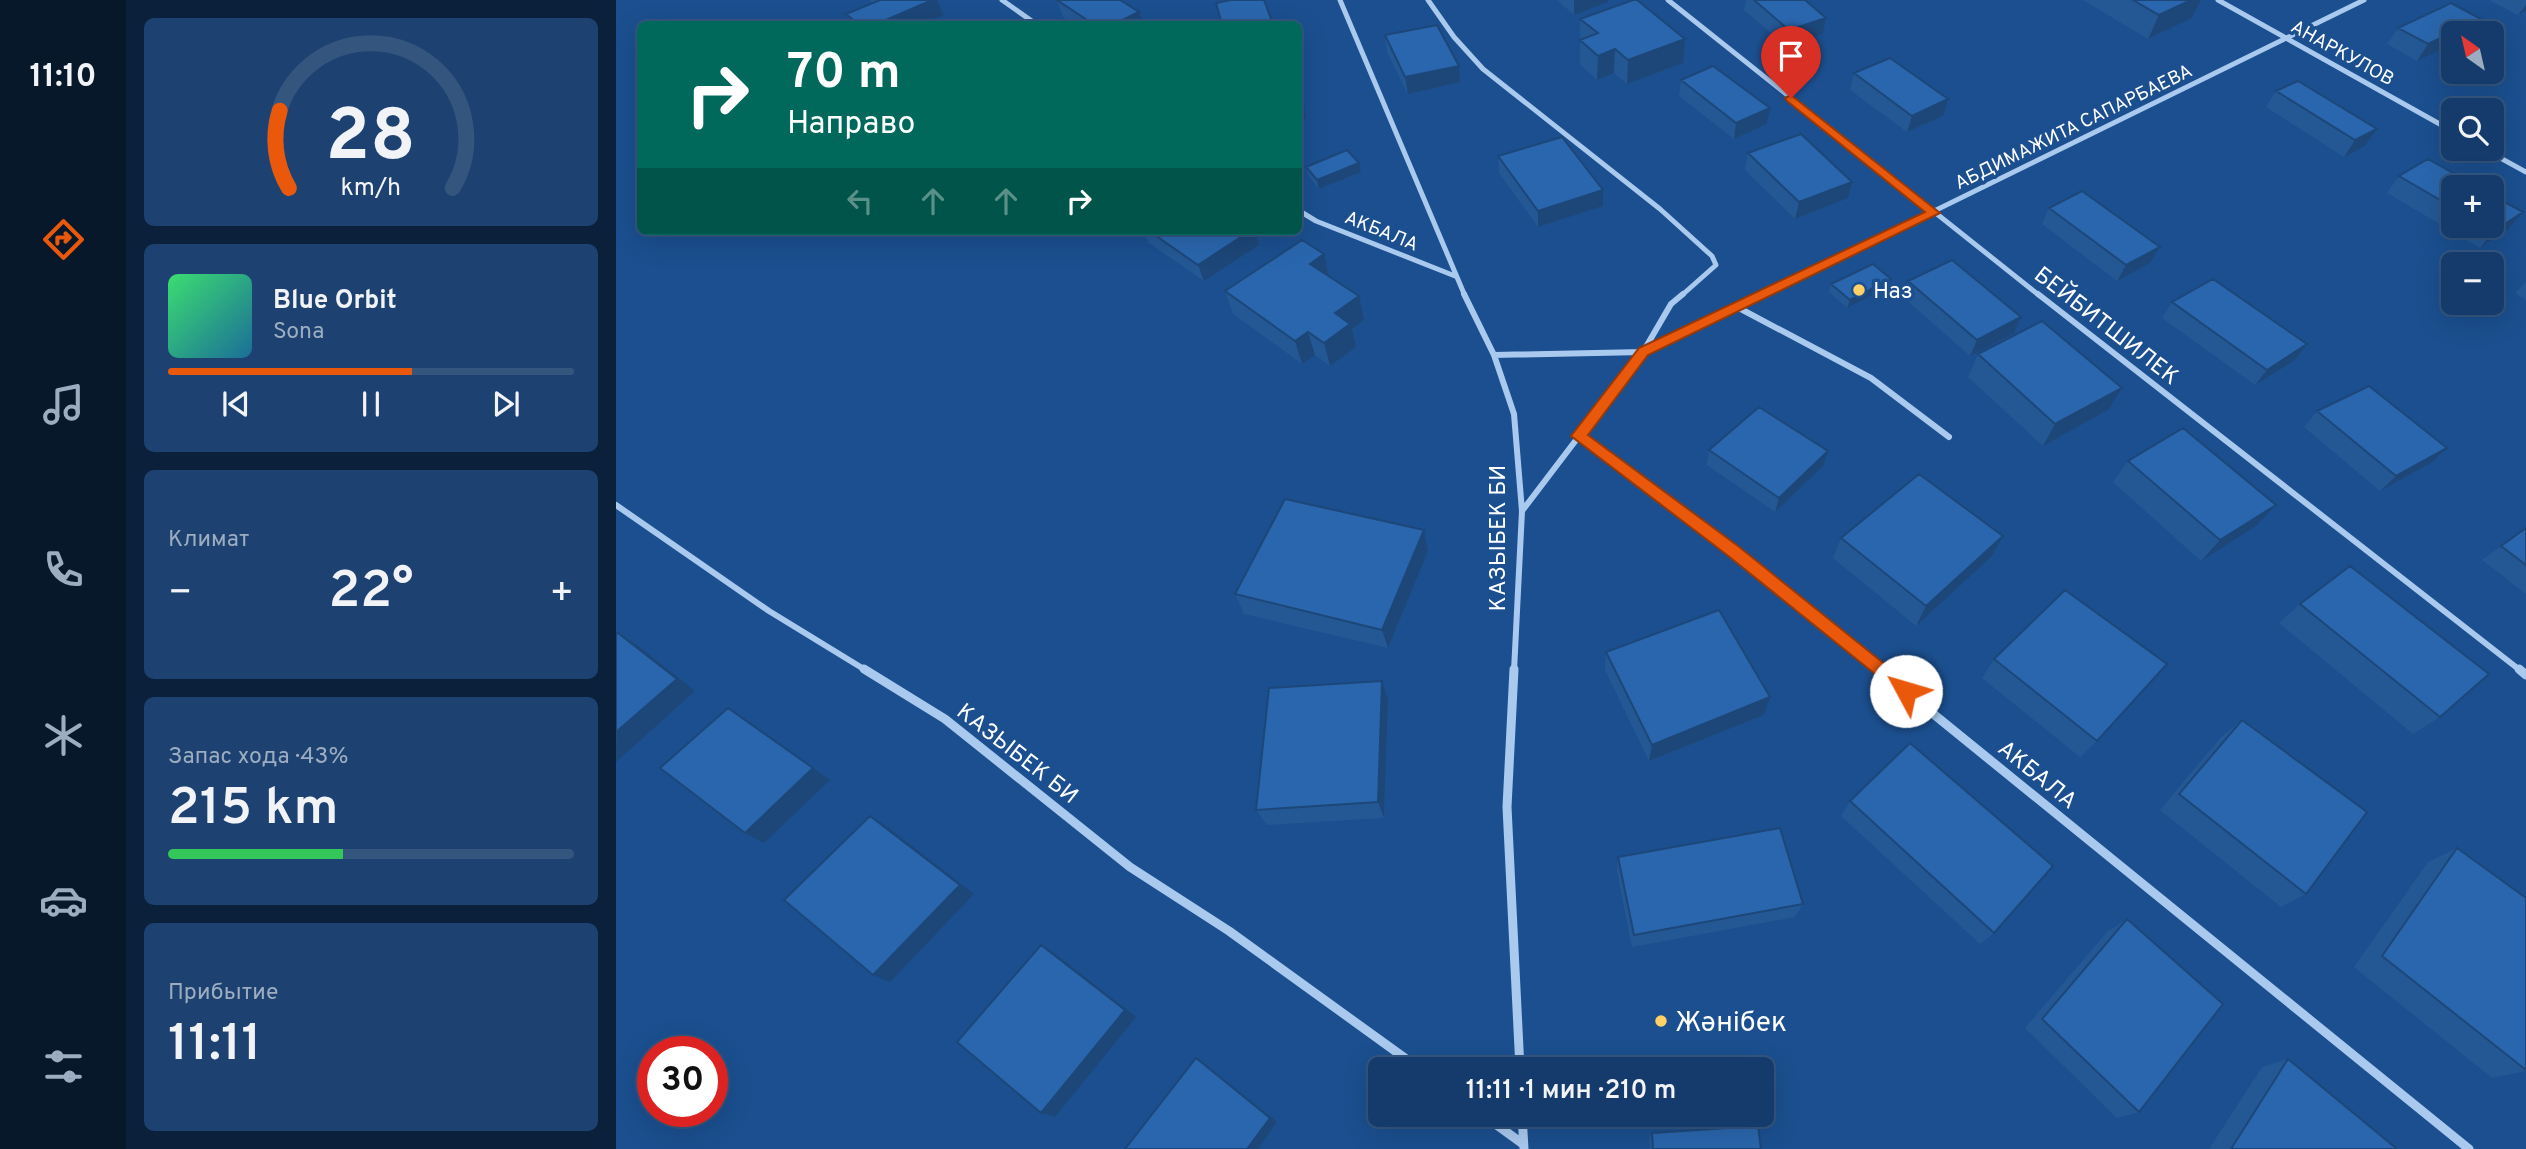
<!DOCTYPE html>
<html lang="ru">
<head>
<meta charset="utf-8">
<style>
  body { margin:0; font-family:Overpass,sans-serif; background:#1d4271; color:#f1f3f6; height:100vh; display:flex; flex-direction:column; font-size:26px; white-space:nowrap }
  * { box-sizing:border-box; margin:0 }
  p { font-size:23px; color:#9dadc1 }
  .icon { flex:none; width:38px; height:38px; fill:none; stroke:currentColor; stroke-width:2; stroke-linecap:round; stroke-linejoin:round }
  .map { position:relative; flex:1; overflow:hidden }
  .sheet { display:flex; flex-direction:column; gap:18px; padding:18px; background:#0b203b; width:490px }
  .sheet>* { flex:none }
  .hud { position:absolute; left:21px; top:21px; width:665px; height:214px; border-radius:10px; box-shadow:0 7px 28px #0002,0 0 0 2px #33557e; background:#00695c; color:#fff; overflow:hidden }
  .needle { width:46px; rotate:326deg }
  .controls { position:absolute; left:1825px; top:21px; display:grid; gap:14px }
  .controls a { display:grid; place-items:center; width:63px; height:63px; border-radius:10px; background:#143b6b; box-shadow:0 7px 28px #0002,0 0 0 2px #33557e; font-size:35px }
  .speed { position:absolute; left:21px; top:1036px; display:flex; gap:14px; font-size:35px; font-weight:700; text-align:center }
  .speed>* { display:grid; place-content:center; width:91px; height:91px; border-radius:50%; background:#143b6b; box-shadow:0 7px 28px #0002,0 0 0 2px #33557e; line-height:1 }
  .speed .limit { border:10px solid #d22; background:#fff; color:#111 }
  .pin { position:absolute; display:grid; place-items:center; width:60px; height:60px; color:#fff; margin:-72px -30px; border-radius:50% 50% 50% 0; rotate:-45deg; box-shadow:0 0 7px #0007 }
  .pin .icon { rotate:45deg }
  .me { position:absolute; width:77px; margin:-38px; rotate:309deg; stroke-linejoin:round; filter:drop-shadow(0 0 5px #0008) }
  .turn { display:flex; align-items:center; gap:24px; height:147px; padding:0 35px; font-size:32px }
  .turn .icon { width:91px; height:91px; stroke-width:2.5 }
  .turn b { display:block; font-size:49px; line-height:60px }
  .lanes { display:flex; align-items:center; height:66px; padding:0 35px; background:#0003; justify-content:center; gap:35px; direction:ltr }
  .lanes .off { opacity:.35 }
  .big { font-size:52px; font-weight:600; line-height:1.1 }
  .sheet .tile { flex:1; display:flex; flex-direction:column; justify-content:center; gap:10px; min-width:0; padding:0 24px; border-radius:10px; background:#1d4271 }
  .sheet .dial { align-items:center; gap:0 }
  .dial svg { height:182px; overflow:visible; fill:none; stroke:#33557e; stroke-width:7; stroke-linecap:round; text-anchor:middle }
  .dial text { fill:#f1f3f6; stroke:none }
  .song { display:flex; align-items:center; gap:21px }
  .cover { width:84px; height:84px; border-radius:10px; background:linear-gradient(135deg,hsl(140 70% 55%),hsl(200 70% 35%)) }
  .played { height:7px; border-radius:4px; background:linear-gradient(90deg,#ea580c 60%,#33557e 60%) }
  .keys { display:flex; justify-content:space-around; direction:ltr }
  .heat { display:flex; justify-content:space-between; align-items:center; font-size:38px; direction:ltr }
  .charge { height:10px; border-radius:5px; background:linear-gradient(90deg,#34c759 43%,#33557e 0) }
  .trip { position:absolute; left:752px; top:1057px; width:406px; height:70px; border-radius:10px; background:#143b6b; box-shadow:0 7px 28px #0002,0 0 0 2px #33557e; font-weight:600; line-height:70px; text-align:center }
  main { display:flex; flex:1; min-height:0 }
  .tabs { display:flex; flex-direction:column; width:126px; justify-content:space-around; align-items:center; background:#08182b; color:#9dadc1 }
  .tabs .icon { width:49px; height:49px }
  .tabs .current { color:#ea580c }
  .tabs b { font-size:32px; color:#f1f3f6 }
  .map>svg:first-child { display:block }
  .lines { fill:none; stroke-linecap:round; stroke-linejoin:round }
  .minor-far2 { stroke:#a9c9ee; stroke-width:5 }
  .minor-far1 { stroke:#a9c9ee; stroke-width:6 }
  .minor { stroke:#a9c9ee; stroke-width:9 }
  .wall { fill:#245895 }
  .shaded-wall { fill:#1d4779 }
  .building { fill:#2a66ad; stroke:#1d4779; stroke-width:2 }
  .route { fill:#ea580c; stroke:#983908; stroke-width:2 }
  .poi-dot { fill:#ffd166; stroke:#1b4f8f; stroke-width:2.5 }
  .labels { text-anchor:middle; stroke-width:7; stroke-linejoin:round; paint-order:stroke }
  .far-street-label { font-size:19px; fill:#fff; stroke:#1b4f8f }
  .poi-label { font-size:23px; fill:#fff; stroke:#1b4f8f; text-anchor:start }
  .street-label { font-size:23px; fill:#fff; stroke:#1b4f8f }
  .near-poi-label { font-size:28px; fill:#fff; stroke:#1b4f8f; text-anchor:start }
</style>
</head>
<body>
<main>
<nav class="tabs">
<b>11:10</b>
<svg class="icon current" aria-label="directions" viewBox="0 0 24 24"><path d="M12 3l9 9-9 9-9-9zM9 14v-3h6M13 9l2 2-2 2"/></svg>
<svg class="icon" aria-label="music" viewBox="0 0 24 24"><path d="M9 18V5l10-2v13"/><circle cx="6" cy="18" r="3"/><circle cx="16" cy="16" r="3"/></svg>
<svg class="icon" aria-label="phone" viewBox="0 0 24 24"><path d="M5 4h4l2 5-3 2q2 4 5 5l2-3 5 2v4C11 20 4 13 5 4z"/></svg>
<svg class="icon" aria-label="climate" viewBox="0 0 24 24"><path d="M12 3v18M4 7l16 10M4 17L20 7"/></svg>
<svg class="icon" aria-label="car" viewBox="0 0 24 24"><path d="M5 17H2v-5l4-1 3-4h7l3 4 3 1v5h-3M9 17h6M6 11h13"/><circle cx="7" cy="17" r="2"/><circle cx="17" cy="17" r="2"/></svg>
<svg class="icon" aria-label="filters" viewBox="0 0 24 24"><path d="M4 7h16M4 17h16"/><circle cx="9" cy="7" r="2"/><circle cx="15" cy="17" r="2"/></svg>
</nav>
<section class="sheet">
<div class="tile dial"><svg viewBox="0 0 100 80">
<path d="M14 69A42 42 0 1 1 86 69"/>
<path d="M14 69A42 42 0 0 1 10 35" stroke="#ea580c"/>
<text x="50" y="56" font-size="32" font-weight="700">28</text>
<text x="50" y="72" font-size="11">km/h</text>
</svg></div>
<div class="tile">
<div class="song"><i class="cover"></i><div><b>Blue Orbit</b><p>Sona</p></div></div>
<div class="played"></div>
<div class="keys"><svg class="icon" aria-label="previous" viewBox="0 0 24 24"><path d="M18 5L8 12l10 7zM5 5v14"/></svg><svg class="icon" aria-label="pause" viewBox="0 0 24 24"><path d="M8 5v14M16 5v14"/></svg><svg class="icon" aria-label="next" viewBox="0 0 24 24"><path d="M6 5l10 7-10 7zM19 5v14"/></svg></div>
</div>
<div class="tile"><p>Климат</p>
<div class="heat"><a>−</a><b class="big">22°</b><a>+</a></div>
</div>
<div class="tile"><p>Запас хода · 43%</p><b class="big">215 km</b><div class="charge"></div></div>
<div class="tile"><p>Прибытие</p><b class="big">11:11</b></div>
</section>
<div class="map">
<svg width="1910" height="1149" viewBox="0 0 1910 1149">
  <rect width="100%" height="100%" fill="#1b4f8f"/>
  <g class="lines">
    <path class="minor-far2" d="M386,0L420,24
      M724,0L849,296
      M812,0L838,37L867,69L1044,209L1096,256L1100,265L1065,296
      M1052,0L1424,296
      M1602,0L1838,132
      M1868,149L1910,172
      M682,210L700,221L839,276
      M1145,296L1748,0"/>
    <path class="minor-far1" d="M848,294L878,355L898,414L906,511L898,671
      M1422,294L1905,671
      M1121,307L1255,378L1333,437
      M878,355L1027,352L1149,294
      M963,436L1116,551L1264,671
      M0,505L153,611L251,671
      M906,511L1027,352L1055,304L1067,294"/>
    <path class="minor" d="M248,669L329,719L514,867L613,931L804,1069
      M898,669L891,807L904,1069
      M1262,669L1853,1149
      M1903,669L1910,675
      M867,1115L907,1144
      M906,1115L908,1149"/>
  </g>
  <path class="wall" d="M254,0H321L328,15L306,24H236L230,14L256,3Z
    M441,0L523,12L528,24H459L447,17Z
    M941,0H992V2L958,15Z
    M1130,0H1189L1210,18L1207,34L1170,46L1128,10Z
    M1467,0H1585L1576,18L1532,39Z
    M1873,0H1910V11L1902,15Z
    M964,19L1067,63L1011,84L998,73L981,80L964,64Z
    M1865,19L1855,33H1838V43L1801,61L1771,44L1782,28Z
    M769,35L843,66L844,82L792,94L771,52Z
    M1238,73L1327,116L1291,132L1234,90Z
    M1065,80L1154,108L1151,124L1118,139L1063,96Z
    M1660,91L1761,129L1749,146L1728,157L1650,107Z
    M1132,153L1236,182L1232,198L1179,219L1129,170Z
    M882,156L987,206L922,227L883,173Z
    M743,163L745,172L703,189L692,175L690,167Z
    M1783,176L1838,187V226H1876L1907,212L1892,229L1864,248L1771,193Z
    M1433,208L1544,247L1534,263L1501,281L1426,224Z
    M528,231H639L643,245L588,281L533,243Z
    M713,276L748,320L736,329L740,347L714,366L699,355L686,364L617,314L609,291Z
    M1292,281L1405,317L1398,333L1354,356L1287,297Z
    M1910,282V300L1899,293Z
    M1215,284L1272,287L1231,308L1213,292Z
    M1556,302L1691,344L1679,360L1639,385L1546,318Z
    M1362,354L1492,410L1427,446L1352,377Z
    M1701,411L1831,448L1815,463L1764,491L1688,427Z
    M1093,450L1212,451L1207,466L1159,512L1091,465Z
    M1512,461L1640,526L1585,561L1497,482Z
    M1910,528V594L1866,560Z
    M808,530L812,551L772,648L628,614L619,594Z
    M1225,538L1375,557L1300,626L1217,558Z
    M1684,604L1824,717L1797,734L1663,623Z
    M990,652L1148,715L1033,761L989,670Z
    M1378,659L1481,741L1464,757L1366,678Z
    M772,699L768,818L651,825L640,810Z
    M1626,720L1690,894L1665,907L1544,810L1605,737Z
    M1234,801L1378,933L1364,944L1225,816Z
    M1841,848L1910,898V1071L1876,1078L1738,967L1812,862Z
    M1002,857L1187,904L1179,917L1016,947L1001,871Z
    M1511,919L1523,1112L1501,1118L1409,1028L1492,931Z
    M1672,1059L1781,1149H1593L1646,1067Z
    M1036,1133L1145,1149H1034L1033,1138Z"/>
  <path class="shaded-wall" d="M316,0H321L328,15L306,24H273L270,20Z
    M958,0H992V2L958,15Z
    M1575,0H1585L1576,18L1532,39L1543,15Z
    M1910,5V11L1902,15Z
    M523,12L528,24H498Z
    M1210,18L1207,34L1170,46L1173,30Z
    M1865,19L1855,33H1838V43L1801,61L1812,44Z
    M1069,39L1067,63L1011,84L1012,60Z
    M999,49L998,73L981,80L982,56Z
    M843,66L844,82L792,94L789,77Z
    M1332,99L1327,116L1291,132L1296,116Z
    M687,102L690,118L682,120V103Z
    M1154,108L1151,124L1118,139L1120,123Z
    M1761,129L1749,146L1728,157L1739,140Z
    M743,163L745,172L703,189L701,180Z
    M1236,182L1232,198L1179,219L1183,202Z
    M987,190V206L922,227V211Z
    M1907,212L1892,229L1864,248L1878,231Z
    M634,231H639L643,245L588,281L582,265Z
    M1544,247L1534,263L1501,281L1510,265Z
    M708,254L713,278L694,264Z
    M1275,279L1272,287L1231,308L1234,300Z
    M743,296L748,320L736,329L740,347L714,366L708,343L719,313Z
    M1405,317L1398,333L1354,356L1361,340Z
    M692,332L699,355L686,364L679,341Z
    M1691,344L1679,360L1639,385L1651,370Z
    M1506,388L1492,410L1427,446L1439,424Z
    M1831,448L1815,463L1764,491L1780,476Z
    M1212,451L1207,466L1159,512L1163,498Z
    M1660,505L1640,526L1585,561L1604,540Z
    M808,530L812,551L772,648L766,630Z
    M1387,536L1375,557L1300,626L1310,606Z
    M2,633L22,646L79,691L0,762Z
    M766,681L772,699L768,818L762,802Z
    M1154,697L1148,715L1033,761L1036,745Z
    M112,708L214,780L148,843L129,833Z
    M254,816L270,826L358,894L274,982L257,975Z
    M425,945L438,953L520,1017L439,1117L425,1113Z
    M580,1058L589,1064L661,1122L642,1149H631Z"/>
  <path class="building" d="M264,0H316L270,20L276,24H242L230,14Z
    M441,0H504L523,12L498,24H477Z
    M615,0H648L657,24H606L600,3Z
    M1017,0H1021L1069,39L1012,60L999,49L982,56L964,40L982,33L964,19Z
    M1138,0H1189L1210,18L1173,30Z
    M1517,0H1575L1543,15Z
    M1835,3L1865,19L1812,44L1782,28Z
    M350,20L356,24H341Z
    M821,25L843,66L789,77L769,35Z
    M1274,58L1332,99L1296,116L1238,73Z
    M1097,66L1154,108L1120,123L1065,80Z
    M1682,81L1761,129L1739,140L1660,91Z
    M682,91L687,102L682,103Z
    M1185,134L1236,182L1183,202L1132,153Z
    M946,137L987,190L922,211L882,156Z
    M731,150L743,163L701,180L690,167Z
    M1812,159L1862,187H1838V208L1783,176Z
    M1466,191L1544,247L1510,265L1433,208Z
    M1876,195L1907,212L1878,231L1869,226H1876Z
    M533,231H634L582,265Z
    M686,240L708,254L694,264L743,296L719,313L734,324L708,343L692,332L679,341L609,291Z
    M1336,260L1405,317L1361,340L1292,281Z
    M1257,264L1275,279L1234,300L1215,284Z
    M1597,279L1691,344L1651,370L1556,302Z
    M1426,321L1506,388L1439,424L1362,354Z
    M1753,386L1831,448L1780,476L1701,411Z
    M1143,407L1212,451L1163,498L1093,450Z
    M1567,428L1660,505L1604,540L1512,461Z
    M1303,474L1387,536L1310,606L1225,538Z
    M669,499L808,530L766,630L619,594Z
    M1910,528V565L1885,546Z
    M1734,566L1873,674L1824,717L1684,604Z
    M1449,590L1551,664L1481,741L1378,659Z
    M1103,610L1154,697L1036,745L990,652Z
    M2,633L61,679L0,732V634Z
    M766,681L762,802L640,810L653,688Z
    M112,708L197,768L129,833L44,768Z
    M1626,720L1751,812L1690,894L1563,794Z
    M1294,743L1437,866L1378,933L1234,801Z
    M254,816L344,885L257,975L168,900Z
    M1164,828L1187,904L1018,935L1002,857Z
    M1841,848L1910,898V1070L1766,956Z
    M1511,919L1607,1004L1523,1112L1426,1019Z
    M425,945L509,1010L425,1113L341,1042Z
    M580,1058L654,1118L631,1149H509Z
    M1672,1059L1781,1149H1615Z
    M1142,1126L1145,1149H1037L1036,1133Z"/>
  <path class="route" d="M1175,95L1324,213L1032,355L972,435L1122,546L1296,686L1298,691L1296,697L1290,699L1111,555L955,436L1023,348L1309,212L1171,101L1169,98Z"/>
  <g class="poi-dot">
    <circle cx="1243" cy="290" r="7"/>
    <circle cx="1045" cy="1021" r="7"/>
  </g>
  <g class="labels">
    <g class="far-street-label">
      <text transform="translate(1727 52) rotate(29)" y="7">АНАРКУЛОВ</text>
      <text transform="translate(1457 126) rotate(-26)" y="7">АБДИМАЖИТА САПАРБАЕВА</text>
      <text transform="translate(766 230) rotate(22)" y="7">АКБАЛА</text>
    </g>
    <g class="poi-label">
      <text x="1257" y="298">Наз</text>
    </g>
    <g class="street-label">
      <text transform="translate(1491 325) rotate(38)" y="8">БЕЙБИТШИЛЕК</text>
      <text transform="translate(881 538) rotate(-90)" y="8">КАЗЫБЕК БИ</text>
      <text transform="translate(402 753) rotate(38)" y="8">КАЗЫБЕК БИ</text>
      <text transform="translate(1422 774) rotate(39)" y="8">АКБАЛА</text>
    </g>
    <g class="near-poi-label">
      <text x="1059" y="1031">Жәнібек</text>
    </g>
  </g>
</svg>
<div class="controls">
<a><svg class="needle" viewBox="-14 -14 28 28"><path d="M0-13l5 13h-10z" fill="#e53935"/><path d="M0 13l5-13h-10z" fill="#9dadc1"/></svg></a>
<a><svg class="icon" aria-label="search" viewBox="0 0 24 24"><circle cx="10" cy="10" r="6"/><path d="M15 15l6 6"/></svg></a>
<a>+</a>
<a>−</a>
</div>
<div class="speed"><div class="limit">30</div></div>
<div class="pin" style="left:1175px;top:98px;background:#d93025"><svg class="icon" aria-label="arrive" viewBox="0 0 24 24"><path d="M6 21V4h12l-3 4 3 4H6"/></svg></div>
<svg class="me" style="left:1290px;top:691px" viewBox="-20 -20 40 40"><circle r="19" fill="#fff"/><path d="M0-13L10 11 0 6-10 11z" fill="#ea580c"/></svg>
<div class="trip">11:11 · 1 мин · 210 m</div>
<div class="hud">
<div class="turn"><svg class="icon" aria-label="right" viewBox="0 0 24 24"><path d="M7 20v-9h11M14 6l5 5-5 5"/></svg><div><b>70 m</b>Направо</div></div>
<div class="lanes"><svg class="icon off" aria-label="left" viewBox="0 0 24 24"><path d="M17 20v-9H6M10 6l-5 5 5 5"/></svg><svg class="icon off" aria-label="ahead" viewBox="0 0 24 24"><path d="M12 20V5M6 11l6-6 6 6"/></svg><svg class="icon off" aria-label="ahead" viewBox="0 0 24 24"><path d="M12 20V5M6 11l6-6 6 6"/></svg><svg class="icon" aria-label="right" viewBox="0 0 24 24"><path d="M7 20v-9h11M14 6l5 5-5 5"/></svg></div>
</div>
</div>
</main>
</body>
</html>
